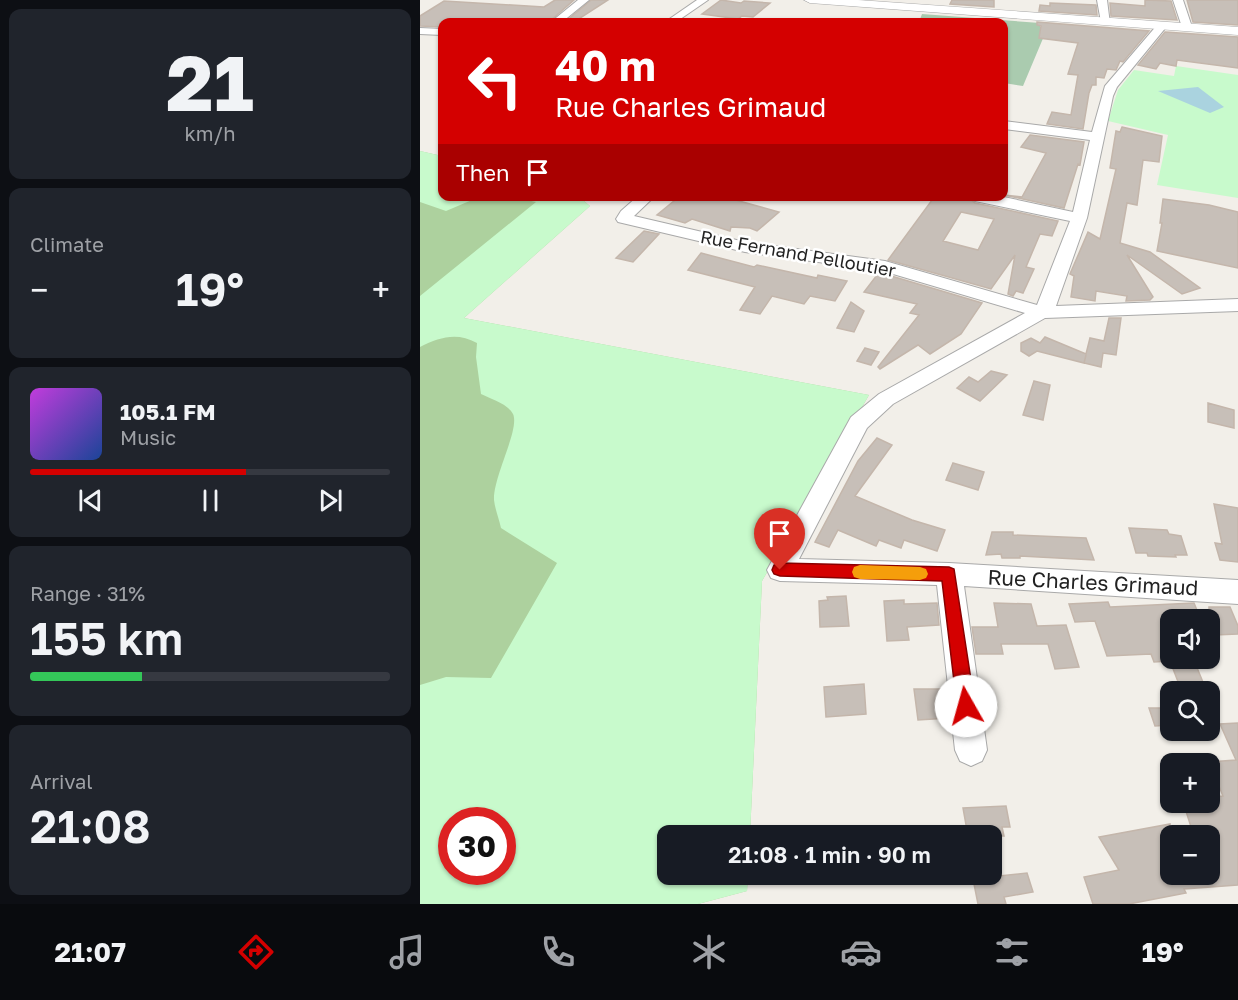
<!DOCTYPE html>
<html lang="en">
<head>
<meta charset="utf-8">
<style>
  body { margin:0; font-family:"Golos Text",sans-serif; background:#20242c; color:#f1f3f6; height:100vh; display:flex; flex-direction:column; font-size:22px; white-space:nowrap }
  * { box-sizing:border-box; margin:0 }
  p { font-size:20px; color:#9ea1a6 }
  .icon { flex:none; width:33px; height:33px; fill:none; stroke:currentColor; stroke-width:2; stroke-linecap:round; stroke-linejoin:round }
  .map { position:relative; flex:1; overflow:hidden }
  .panel { display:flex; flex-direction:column; gap:9px; padding:9px; background:#0d0f14; width:420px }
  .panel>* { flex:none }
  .hud { position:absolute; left:18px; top:18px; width:570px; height:183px; border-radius:12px; box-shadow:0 2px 4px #0004; background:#d40000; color:#fff; overflow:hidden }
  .controls { position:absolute; left:740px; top:609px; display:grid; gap:12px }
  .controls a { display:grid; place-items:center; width:60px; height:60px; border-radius:12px; background:#171b24; box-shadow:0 2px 4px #0004; font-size:30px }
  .speed { position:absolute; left:18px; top:807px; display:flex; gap:12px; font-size:30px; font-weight:700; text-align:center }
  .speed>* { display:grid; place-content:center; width:78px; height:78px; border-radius:50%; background:#171b24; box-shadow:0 2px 4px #0004; line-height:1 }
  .speed .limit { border:9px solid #d22; background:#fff; color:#111 }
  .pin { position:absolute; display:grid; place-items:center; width:51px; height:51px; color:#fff; margin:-62px -26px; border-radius:50% 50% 50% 0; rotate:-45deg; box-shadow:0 0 6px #0007 }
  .pin .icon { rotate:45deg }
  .me { position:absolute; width:66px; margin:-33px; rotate:353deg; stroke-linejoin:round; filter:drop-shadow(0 0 4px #0008) }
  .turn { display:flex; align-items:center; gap:21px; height:126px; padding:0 18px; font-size:27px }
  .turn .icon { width:78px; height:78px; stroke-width:2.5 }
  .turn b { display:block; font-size:42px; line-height:51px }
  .then { display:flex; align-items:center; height:57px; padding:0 18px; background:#0003; gap:12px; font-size:22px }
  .big { font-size:45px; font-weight:600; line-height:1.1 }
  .panel .tile { flex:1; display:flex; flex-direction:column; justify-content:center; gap:9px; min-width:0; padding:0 21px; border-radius:12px; background:#20242c }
  .panel .dial { align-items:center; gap:0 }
  .dial b { font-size:78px; line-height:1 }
  .song { display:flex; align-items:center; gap:18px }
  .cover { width:72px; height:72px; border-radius:9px; background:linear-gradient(135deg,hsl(290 70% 55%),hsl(220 70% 35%)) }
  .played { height:6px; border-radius:3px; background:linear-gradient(90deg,#d40000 60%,#363941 60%) }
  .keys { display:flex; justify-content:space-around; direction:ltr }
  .heat { display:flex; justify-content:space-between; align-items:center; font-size:33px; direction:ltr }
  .charge { height:9px; border-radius:4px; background:linear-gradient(90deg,#34c759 31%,#363941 0) }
  .trip { position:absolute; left:237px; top:825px; width:345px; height:60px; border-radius:12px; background:#171b24; box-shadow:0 2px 4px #0004; font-weight:600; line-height:60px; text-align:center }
  .menu { display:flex; height:96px; justify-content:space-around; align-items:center; background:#090b0e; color:#9ea1a6 }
  .menu .icon { width:42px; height:42px }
  .menu .on { color:#d40000 }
  .menu b { font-size:27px; color:#f1f3f6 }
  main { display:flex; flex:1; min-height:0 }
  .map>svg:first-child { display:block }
  .forest { fill:#add19e; fill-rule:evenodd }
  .cemetery { fill:#aacbaf }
  .park { fill:#c8facc; fill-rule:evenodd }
  .water { fill:#aad3df }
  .building { fill:#c7bfb8; stroke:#c4b6ab; stroke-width:1.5; fill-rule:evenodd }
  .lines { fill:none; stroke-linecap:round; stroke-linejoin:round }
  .minor-casing { stroke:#a9a9a9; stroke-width:2 }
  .tertiary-casing { stroke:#a9a9a9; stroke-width:1 }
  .minor { fill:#fff; fill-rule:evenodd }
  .tertiary { fill:#fff; fill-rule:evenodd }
  .route { fill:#d40000; stroke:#8a0000; stroke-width:1.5 }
  .slow { fill:#f59e0b }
  .labels { text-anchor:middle; stroke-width:5; stroke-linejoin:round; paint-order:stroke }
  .far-street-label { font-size:18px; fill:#222; stroke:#fff }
  .street-label { font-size:21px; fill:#222; stroke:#fff }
</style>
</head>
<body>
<main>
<section class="panel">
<div class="tile dial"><b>21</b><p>km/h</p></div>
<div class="tile"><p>Climate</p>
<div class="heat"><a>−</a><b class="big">19°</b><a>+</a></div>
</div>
<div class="tile">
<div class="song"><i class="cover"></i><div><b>105.1 FM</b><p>Music</p></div></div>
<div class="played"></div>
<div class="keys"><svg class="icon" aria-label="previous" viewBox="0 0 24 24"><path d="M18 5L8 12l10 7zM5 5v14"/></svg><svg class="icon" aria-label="pause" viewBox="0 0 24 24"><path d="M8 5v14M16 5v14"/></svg><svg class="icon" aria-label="next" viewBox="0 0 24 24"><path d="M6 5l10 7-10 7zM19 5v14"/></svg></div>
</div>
<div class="tile"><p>Range · 31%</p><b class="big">155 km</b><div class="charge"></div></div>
<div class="tile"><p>Arrival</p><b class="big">21:08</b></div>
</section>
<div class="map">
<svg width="818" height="904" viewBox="0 0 818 904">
  <rect width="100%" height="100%" fill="#f2efe9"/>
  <path class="forest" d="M0,151L22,156V196L159,197L170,206L44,318L449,395L342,581L330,835L248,836V874L328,875L327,891L278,904H0ZM32,820H82V872H32Z"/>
  <path class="cemetery" d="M502,14L620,23V35L624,36L603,86L584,83V22H499Z"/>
  <path class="park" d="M756,66L818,75V198L737,185L748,135L688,121L698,90L714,70L754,76Z
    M0,151L22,156V196L59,197L26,211L0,202Z
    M92,197H159L170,206L44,318L449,395L342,581L330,835L248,836V874L328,875L327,891L278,904H0V685L26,677L71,678L137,563L81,528C79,519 75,509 74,500C73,477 100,429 93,414C88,404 71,399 61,394L56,357L57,343C37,332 20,337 0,347V296L116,202ZM32,820H82V872H32Z"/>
  <path class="water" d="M778,87L804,107L790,113L738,91Z"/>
  <path class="building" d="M135,0H154L129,22H22V27L0,26V16L24,1L124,7Z
    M171,0H188L154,22H145Z
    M301,0L321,3L324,1L350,3L333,17L322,16L318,19L282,14Z
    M532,0H574V7L530,4Z
    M725,0L751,1L757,20L691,16L690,3L725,6Z
    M767,0H818V25L773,22Z
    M630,3L676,5L677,15L619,11L620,5L630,6Z
    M617,22L729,31L703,62L700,61L696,70L687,69L684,78L676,77V85H672L669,93L663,129L627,124L632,112L651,115L658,75L648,74L658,43L619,38L621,26L617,25Z
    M745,32L818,37V68L757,60L756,66L740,63L736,69L718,65Z
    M702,127L742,136L739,162L723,160L717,205L707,203L700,243L730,252L780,288L762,294L707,255L733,297L730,300L706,301L707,296L676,291L675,301L651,297L654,276L650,274L668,232L680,239L696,169L690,168L696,131L700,132Z
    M610,135L664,142L660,165L658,164L644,208L584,195L602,197L626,153L601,147Z
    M260,196H301L359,212L337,231L330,228L311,227L310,231L272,219L265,223L237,215Z
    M515,196H546L555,203L638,221L632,236L620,234L606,267L614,269L603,293L596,291L593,296L588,294L595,255L571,289L468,260ZM541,212L574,219L558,250L523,241Z
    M743,199L789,205L818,212V268L737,251L742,223H740Z
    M224,231L239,234L213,262L196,258Z
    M281,253L334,267L337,265L397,278L398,275L427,281L415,301L390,296L384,304L352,296L340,314L320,310L335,287L268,270Z
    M457,275L468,277V275L562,303L541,334L510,354L498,345L460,369L458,367L499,315L490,313L497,304L444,292Z
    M431,302L444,311L434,332L417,328Z
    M689,318H701L696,355L683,353L681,367L664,363L666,355L664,363L617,351L609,356L601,351V343L611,338L620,343L625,337L666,354L670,338L684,341Z
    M445,348L459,352L451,365L437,361Z
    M571,371L587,375L560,401L537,388L549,377L558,382Z
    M614,381L630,385L623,420L603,415Z
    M788,403L814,410V428L788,422Z
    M457,438L472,445L435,496L492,520L525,530L517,551L484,540L481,548L459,540L456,546L418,530L409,547L395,542L438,461Z
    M533,463L564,472L558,490L526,480Z
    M794,504L818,508V562L800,560L795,543L802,544Z
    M709,528L747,530L749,534L761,536L767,555H755L756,557L728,556L727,553H716Z
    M572,532H593V535L666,538L674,560L600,556V558H582L581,554L566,555Z
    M426,596L429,626L400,627L399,601L408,600L407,597Z
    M484,600V604L517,603L519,625L487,627L489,640L467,641L464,601Z
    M688,602L690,607L774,603L781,620H750V658H773L787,692H762L750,661L734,662L731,654L687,656L675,621L655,622L649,604Z
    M574,603L611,604L617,626L646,625L659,667L635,669L628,644H581L583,654H556L552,627H578Z
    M789,607H810L818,626V634L795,635L789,623Z
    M444,684L446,714L406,717L404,687Z
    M494,689H526L529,718L498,720Z
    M729,708H750V725L735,726Z
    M818,723V885L764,889L766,893L709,904H673L664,877L699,870L679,837L750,824V874H789V832L773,833L763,802H789V797L803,796L789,762L816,760L800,724Z
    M586,806L590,827H582L584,836H548L543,808Z
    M607,873L613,892L584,897L586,904H558L552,874H579V876Z"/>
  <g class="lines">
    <g class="minor-casing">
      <path id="minor" d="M158,0H169L142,22H131Z
        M277,0H288L256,22H245Z
        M677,0H687L690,24L681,22Z
        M753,0H763L772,27L771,29L762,27Z
        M742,23L747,26L697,87L693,96L667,218L636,306L818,299V311L625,318L473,404L447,428L379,559L529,563L818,580V604L544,586L567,750L562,761L551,766L540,761L535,750L517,585L360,581L351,578L347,570L431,417L459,394L605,313L463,271L325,252L198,222L196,219L201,211L218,196H235L214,216L325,242L465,261L617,305L650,221L555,201L548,196H579L653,212L670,140L584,129V121L672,132L685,86L738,24Z
        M0,28L22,29V35L0,34Z"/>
    </g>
    <g class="tertiary-casing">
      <path id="tertiary" d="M384,0H438L818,27V35L390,3Z"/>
    </g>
    <use href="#minor" class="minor"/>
    <use href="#tertiary" class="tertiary"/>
  </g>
  <path class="route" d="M360,563L529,567L534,569L555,706L552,712L546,715L539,712L537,706L522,581L360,576L354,574L352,570L354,565Z"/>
  <path class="slow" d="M440,565L500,567L506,569L508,574L506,578L500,580L440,579L434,577L432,572L434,567Z"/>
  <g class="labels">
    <g class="far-street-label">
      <text transform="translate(378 254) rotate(10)" y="6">Rue Fernand Pelloutier</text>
    </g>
    <g class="street-label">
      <text transform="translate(673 583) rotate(3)" y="7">Rue Charles Grimaud</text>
    </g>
  </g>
</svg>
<div class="controls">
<a><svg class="icon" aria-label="sound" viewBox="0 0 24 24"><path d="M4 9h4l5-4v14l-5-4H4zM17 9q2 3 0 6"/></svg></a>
<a><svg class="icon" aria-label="search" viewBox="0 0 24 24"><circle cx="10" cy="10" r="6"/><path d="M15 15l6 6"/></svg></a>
<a>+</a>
<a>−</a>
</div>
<div class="speed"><div class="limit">30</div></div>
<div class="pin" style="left:360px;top:570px;background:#d93025"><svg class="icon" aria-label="arrive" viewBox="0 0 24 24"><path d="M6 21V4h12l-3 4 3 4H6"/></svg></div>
<svg class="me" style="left:546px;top:706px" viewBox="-20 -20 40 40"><circle r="19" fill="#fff"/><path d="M0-13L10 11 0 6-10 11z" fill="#d40000"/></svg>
<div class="trip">21:08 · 1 min · 90 m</div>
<div class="hud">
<div class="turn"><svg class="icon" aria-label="left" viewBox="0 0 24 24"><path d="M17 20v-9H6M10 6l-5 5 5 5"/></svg><div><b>40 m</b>Rue Charles Grimaud</div></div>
<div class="then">Then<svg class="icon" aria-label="arrive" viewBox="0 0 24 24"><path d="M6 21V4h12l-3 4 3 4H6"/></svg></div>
</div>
</div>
</main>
<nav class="menu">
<b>21:07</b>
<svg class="icon on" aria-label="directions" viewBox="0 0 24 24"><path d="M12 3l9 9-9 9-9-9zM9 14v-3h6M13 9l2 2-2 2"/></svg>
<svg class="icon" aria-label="music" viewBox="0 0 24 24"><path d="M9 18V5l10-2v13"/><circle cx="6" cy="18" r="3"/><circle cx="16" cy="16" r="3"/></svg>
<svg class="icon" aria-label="phone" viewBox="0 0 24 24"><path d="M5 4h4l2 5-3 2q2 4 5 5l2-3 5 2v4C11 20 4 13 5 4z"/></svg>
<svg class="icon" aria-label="climate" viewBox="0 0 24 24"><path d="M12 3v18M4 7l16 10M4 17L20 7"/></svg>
<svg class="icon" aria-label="car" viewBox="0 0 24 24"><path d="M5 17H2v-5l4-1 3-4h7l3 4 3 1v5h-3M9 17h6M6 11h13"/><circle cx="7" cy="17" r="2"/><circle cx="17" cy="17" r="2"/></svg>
<svg class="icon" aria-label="filters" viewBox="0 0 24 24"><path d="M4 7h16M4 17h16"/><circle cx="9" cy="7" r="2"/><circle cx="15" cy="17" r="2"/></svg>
<b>19°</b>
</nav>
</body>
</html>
